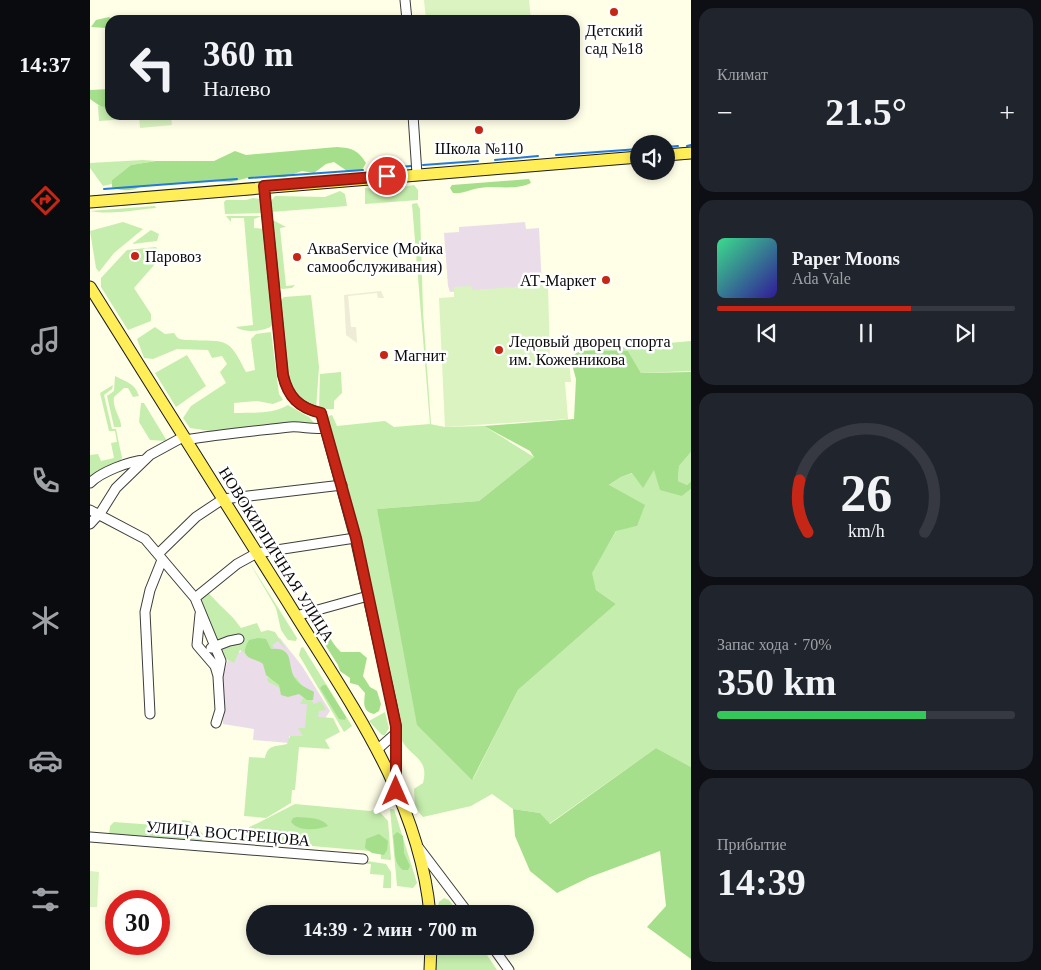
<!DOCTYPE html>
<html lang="ru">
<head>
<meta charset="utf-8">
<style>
  body { margin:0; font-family:"Times New Roman",serif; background:#20242c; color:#f1f3f6; height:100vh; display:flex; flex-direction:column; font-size:19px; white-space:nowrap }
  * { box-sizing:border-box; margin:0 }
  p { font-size:16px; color:#9ea1a6 }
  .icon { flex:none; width:28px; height:28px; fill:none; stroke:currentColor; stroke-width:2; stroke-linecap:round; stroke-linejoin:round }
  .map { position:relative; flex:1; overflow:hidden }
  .panel { display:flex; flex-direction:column; gap:8px; padding:8px; background:#0d0f14; width:350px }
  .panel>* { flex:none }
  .guide { position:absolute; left:15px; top:15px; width:475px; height:105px; border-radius:15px; box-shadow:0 2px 8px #0003; background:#171b24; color:#f1f3f6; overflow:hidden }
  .tools { position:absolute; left:540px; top:135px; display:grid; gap:10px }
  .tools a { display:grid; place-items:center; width:45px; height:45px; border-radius:50%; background:#171b24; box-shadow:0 2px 8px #0003; font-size:25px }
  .speed { position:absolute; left:15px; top:890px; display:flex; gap:10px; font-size:25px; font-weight:700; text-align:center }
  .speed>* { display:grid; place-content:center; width:65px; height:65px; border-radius:50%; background:#171b24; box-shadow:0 2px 8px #0003; line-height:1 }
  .speed .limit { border:8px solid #d22; background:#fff; color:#111 }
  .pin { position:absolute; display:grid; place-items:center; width:42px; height:42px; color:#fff; margin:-21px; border:2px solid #fff; border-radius:50%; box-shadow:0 1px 5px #0007 }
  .me { position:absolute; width:55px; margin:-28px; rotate:0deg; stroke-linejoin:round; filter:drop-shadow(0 0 4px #0008) }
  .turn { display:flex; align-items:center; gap:18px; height:105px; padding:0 15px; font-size:22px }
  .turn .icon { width:65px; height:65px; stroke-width:2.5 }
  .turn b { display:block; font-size:35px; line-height:42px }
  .big { font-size:38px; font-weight:700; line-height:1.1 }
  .panel .card { flex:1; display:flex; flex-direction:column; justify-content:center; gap:8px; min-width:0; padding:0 18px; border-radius:15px; background:#20242c }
  .panel .dial { align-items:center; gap:0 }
  .dial svg { height:130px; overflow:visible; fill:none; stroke:#363941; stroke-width:7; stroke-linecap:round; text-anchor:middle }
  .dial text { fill:#f1f3f6; stroke:none }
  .song { display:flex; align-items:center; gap:15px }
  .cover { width:60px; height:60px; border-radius:8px; background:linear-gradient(135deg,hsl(150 70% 55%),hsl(250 70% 35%)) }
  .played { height:5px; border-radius:2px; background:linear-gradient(90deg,#c62616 65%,#363941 65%) }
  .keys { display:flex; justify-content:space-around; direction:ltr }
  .heat { display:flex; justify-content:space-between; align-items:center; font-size:28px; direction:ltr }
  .charge { height:8px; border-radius:4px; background:linear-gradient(90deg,#34c759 70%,#363941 0) }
  .trip { position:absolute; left:156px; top:905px; width:288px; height:50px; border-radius:25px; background:#171b24; box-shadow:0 2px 8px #0003; font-weight:700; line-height:50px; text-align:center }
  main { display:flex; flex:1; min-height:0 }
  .tab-bar { display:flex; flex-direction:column; width:90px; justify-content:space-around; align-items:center; background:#090b0e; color:#9ea1a6 }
  .tab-bar .icon { width:35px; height:35px }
  .tab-bar .on { color:#c62616 }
  .tab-bar b { font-size:22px; color:#f1f3f6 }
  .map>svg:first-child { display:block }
  .industrial { fill:#ebdcea }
  .green { fill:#c5edad }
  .forest { fill:#a5df8b }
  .pitch { fill:#daf3c0 }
  .plaza { fill:#eeebd7 }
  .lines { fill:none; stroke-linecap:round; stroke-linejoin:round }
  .stream { stroke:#2579da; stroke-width:2 }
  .minor-casing { stroke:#3d3d3d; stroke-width:11 }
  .major-casing { stroke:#1b1b1b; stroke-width:13 }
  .minor { stroke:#fff; stroke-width:9 }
  .major { stroke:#ffee57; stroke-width:11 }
  .route-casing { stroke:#81190e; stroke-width:12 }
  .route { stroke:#c62616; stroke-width:9 }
  .poi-dot { fill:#c62616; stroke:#fff; stroke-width:2 }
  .labels { text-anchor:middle; stroke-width:5; stroke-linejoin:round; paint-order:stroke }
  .poi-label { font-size:16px; fill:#0a0a0a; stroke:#fff; text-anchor:start }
  .street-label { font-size:16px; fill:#0a0a0a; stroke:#fff }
</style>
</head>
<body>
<main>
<nav class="tab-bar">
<b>14:37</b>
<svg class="icon on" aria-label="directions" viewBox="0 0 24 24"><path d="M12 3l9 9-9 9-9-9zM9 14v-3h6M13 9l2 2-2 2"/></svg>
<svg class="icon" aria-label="music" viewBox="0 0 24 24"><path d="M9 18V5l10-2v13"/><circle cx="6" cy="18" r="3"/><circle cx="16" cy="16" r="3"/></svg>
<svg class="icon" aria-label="phone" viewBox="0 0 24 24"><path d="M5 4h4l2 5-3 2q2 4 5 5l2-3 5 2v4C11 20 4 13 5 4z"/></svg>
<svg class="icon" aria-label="climate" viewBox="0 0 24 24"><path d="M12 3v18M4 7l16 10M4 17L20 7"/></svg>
<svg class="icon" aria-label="car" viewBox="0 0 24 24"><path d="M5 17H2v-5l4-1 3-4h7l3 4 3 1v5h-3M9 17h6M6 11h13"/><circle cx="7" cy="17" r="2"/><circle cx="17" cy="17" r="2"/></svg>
<svg class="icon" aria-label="filters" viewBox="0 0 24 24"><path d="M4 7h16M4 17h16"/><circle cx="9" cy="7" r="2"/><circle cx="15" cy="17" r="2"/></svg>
</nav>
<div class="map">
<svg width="601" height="970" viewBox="0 0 601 970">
  <rect width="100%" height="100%" fill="#fffee7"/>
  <path class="industrial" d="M435,222L436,229L449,228L452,286L360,292L358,286L354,233L369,232V227Z
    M190,638L212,666L240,711L221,739L199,736V743L163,740L164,729L133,724V676L138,660L153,650Z"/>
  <path class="green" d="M20,105V115H36V119L9,121L8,106Z
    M53,160L66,161L41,165L22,180V184L13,186L0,168V163Z
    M324,185L328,190V200L275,204V188L293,190Z
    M250,191L255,194L257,206L181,212V201L185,196L235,197Z
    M163,198L170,199L172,213L135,214L134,202L136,200H156Z
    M327,203L330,209L333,312L341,424H340L355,427L394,426L444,457L389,501L287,509L383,779L428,690L526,604L506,590L501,573L527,530L547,526L518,486L531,477L543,473L553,487L564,469L592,496L601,489V767L566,748L459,824L450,813L423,809L402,794L381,806L333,817L325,808L324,789L333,783C339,760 324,758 314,744C308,736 309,726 308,717L252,468L235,417L242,415L247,426L295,421L304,427L340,424L322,204Z
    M65,206L66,208C43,210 23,215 0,211Z
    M136,216H172L164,219V228L175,229L183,325C175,332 154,333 146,327L163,325L154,218H141V222Z
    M181,219L196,227L190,228L196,286L205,285L202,288L192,289L187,285Z
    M33,222L53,229L24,253L9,272L6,268L0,231Z
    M61,230L69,234L67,241L42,244Z
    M66,247L72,256L44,288L61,314V321L38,330L11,287V278L37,250Z
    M221,295L229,367L226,409L208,400L198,385L189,302L194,297Z
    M65,327L75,334L84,333C86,335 86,337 88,338C91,340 97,340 100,340C137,342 138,336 156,372L165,370L161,339L166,334L181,332L189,394L193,400L183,404L167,401L144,403V413C164,412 180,415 198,405L219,417L226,425L151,428L127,432L100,428L93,418L101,406L136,383L130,372L137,364L132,356L122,358L118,350L87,349L63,359L54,358L47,339Z
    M601,341V371L551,373L538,351H490Z
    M97,355L116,386L86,407L65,373Z
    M251,372L252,393L244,401V409H229L230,374Z
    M25,376C36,382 45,383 49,396L43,397L38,388H34L24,397C22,409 32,419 31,427H24L17,396L24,391Z
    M23,385L22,389L14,395L22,429H26L32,458L28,465L0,476V455L8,454L11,461L24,458L21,443L27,442L25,431H19L10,393Z
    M51,403H54L77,441L60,440L49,422Z
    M601,452V481L597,485L588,481L589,466Z
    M158,560L207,638L206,641L198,640L191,630L186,608Z
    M117,591C128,605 141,613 151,628L167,623L171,632L178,630L185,632L197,651L188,641L182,645L184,647L169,657L159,656L150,650L144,663L136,659C126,639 116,619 108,598Z
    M213,647L262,726L254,732L209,655L211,648Z
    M200,676L207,678L224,704L231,701L236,710L229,711L228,717L243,718L250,732L235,740L240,749L209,747L205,790H202L201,803L176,818L154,816L159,757L175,758C178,744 185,747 197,744L200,736H213L208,728H215L217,704H210L214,697L209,690L190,688L178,682L177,678Z
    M295,712L299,728L295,735H292L279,721Z
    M205,804L280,811L287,809L298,821L301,860L291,859V852L152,840V831Z
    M300,809H304L327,883L323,888L307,886Z
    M92,820L100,821L113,834L112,841L108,844L19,836L20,826L24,822L91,827Z
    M277,861L296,864L301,872V888H293L294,875L280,874L281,864H277Z
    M354,898L359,900L369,914H346L349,902Z
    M347,946H391L407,970H345Z"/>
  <path class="forest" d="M19,17L24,20H20V51L16,46V28L1,27L6,20Z
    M20,89V108L10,106L0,99V90Z
    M247,147C262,148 268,150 276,163L272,170L257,171L244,162L236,164L224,173L212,171L195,177H161L141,182L119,181L53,186C42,191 33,192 22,187V180L41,165L66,161H124L145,151L156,155Z
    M439,179L441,183C423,191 408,185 390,188C380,189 374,194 363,193L360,188L362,185Z
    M490,351H538L551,373L601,372V452L589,466L588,481L597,485L601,481V489L592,496L570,490L564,470L553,488L542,473L531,477L519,485L555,505L547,526L526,531L502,573L506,590L526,604L428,690L382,780L327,725L287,509L389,501L444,457L440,451L394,426L484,419L486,379L480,357Z
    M232,612C235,627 239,641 251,652H270L277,658L273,676L280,687L287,691L291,704L289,711L284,714C272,711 274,703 275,693L268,685L260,683V678L250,671L248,665L220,621L219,615Z
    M168,638L176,639L181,649C207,647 195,667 207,681C211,686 219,689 224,692L223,700H217L209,694L198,697L191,695L189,685L176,675L173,664C164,657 147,660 159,640Z
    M233,685H236L256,717L255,720L249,719L230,688Z
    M566,748L601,767V959L557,927L576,906L570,851L500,877L467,893L440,871L425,836L423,809L450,813L460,824Z
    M207,817C218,818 232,817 238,826C228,830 209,832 201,822L203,818Z
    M307,832L313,836L314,853L320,866L318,870H313C302,862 306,848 303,836Z
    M289,834L298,841L297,850L294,855L282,853L275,848L276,839Z"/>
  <path class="pitch" d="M334,0H439L441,20H336Z
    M49,115H81L82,125L50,128Z
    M458,285L460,362L479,361L481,382H475L478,419L355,427L349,298L364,297V287L381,286L382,290Z
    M0,871L9,872L7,907H0Z"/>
  <path class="plaza" d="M291,291L294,298H288L287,293L258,296L261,327H266L267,343L256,335L254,295Z"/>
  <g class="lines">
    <path class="stream" d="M597,146L601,145
      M576,147L588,146
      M466,155L549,149
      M405,160L448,156
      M333,165L388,161
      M287,169L321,166
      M159,178L273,170
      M14,189L147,179"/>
    <g class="minor-casing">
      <path id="minor" d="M315,0L317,20
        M323,115L327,174
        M174,186L193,375C198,397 209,408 231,413L265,538L302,706L306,726V788
        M95,440C130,434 165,431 200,427C212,426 223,430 235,428
        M0,483C11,472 39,461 55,460
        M0,510L55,539L105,598L131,661L128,677L130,710L126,723
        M0,524L11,512L26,488L60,455L93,437
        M68,554L106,517L133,499L252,485
        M105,598L147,564L167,553L265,538
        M110,614L107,645L125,666L128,676
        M206,616L278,596
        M121,648L139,641L149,639
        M60,714L55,612L60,590L72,560
        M288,749L306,733
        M0,837L273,859
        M329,848L379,914
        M402,946L419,970"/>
    </g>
    <g class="major-casing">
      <path id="major" d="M576,155L601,153
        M0,202L549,157
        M0,287C65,392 132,496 197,601C257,699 329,795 340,914
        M340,970L341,946"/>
    </g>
    <use href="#minor" class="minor"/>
    <use href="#major" class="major"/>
  </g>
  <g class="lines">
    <g class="route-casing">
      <path id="route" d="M297,176L174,186L193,375C198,397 209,408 231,413L266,538L306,726V791"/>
    </g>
    <use href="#route" class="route"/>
  </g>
  <g class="poi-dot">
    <circle cx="524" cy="12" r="5"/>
    <circle cx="389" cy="130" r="5"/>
    <circle cx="45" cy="256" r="5"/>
    <circle cx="207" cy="257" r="5"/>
    <circle cx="516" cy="280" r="5"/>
    <circle cx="409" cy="350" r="5"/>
    <circle cx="294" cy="355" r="5"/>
  </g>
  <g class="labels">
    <g class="poi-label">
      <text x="524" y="36" text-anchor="middle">Детский<tspan x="524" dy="18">сад №18</tspan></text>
      <text x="389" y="154" text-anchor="middle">Школа №110</text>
      <text x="217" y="254">АкваService (Мойка<tspan x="217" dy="18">самообслуживания)</tspan></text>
      <text x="55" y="262">Паровоз</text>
      <text x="506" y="286" text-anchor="end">АТ-Маркет</text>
      <text x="419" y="347">Ледовый дворец спорта<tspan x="419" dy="18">им. Кожевникова</tspan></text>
      <text x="304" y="361">Магнит</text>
    </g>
    <g class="street-label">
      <text transform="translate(187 554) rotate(58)" y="6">НОВОКИРПИЧНАЯ УЛИЦА</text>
      <text transform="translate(138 833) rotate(5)" y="6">УЛИЦА ВОСТРЕЦОВА</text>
    </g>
  </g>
</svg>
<div class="tools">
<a><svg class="icon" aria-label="sound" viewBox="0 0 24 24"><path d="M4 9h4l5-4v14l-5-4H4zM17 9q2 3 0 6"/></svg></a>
</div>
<div class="speed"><div class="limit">30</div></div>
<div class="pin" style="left:297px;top:176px;background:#d93025"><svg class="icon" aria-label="arrive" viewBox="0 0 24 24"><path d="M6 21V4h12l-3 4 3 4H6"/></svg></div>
<svg class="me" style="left:306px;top:791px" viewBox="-20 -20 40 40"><path d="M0-17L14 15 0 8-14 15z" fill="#c62616" stroke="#fff" stroke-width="4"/></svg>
<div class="trip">14:39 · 2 мин · 700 m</div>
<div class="guide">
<div class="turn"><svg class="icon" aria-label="left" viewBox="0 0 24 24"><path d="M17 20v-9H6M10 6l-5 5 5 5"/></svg><div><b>360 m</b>Налево</div></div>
</div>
</div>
<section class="panel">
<div class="card"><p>Климат</p>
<div class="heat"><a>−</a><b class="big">21.5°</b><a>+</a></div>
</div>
<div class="card">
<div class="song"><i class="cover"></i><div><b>Paper Moons</b><p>Ada Vale</p></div></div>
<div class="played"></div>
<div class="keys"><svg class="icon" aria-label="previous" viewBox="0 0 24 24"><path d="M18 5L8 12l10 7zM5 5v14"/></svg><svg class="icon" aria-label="pause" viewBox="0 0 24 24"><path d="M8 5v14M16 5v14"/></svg><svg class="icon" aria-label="next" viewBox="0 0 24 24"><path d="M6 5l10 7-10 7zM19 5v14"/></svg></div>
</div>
<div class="card dial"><svg viewBox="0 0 100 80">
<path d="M14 69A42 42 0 1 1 86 69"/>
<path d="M14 69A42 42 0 0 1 9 37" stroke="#c62616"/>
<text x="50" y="56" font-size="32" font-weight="700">26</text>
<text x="50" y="72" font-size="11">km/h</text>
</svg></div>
<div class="card"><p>Запас хода · 70%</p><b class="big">350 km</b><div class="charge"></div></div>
<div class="card"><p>Прибытие</p><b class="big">14:39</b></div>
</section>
</main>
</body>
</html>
